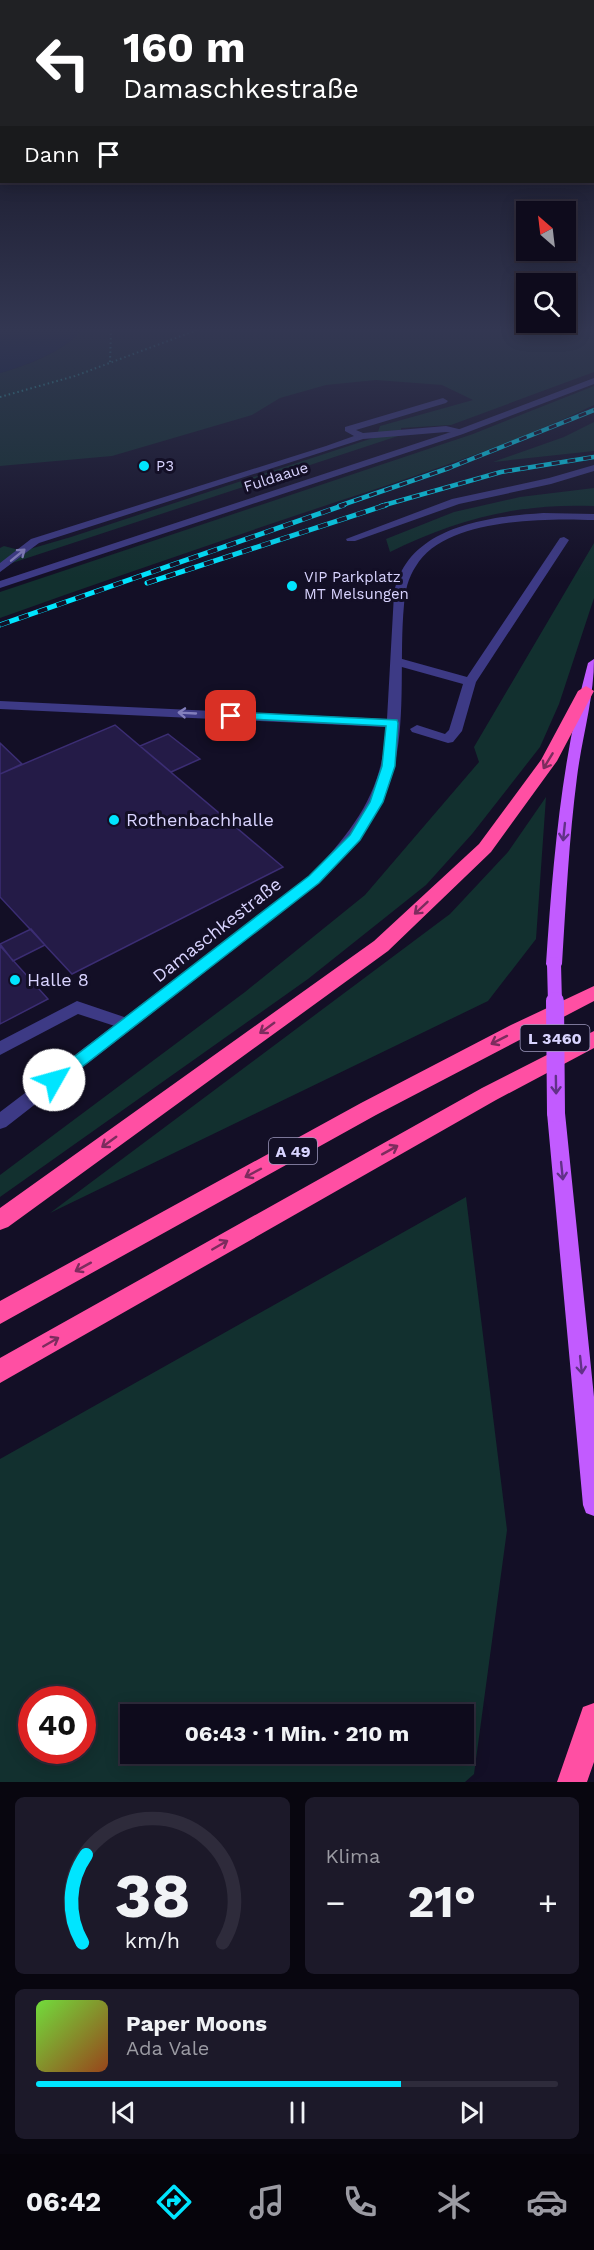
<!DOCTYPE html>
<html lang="de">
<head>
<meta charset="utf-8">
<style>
  body { margin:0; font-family:"Work Sans",sans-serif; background:#1c1929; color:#f1f3f6; height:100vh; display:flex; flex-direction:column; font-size:22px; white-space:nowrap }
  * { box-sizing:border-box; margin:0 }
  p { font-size:20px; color:#9b9ba3 }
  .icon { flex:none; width:33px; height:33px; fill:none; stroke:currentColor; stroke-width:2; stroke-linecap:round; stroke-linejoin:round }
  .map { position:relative; height:1782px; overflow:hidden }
  .sheet { display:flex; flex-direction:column; gap:15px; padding:15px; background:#08060f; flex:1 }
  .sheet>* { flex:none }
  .guide { position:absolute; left:0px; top:0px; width:594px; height:183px; box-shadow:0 3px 15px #0003,0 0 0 2px #2e2b3b; background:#202124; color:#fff; overflow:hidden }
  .needle { width:39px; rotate:332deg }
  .controls { position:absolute; left:516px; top:201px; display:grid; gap:12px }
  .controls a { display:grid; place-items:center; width:60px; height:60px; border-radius:0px; background:#0e0b1c; box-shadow:0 3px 15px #0003,0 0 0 2px #2e2b3b; font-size:30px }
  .speed { position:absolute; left:18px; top:1686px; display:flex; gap:12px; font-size:30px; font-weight:700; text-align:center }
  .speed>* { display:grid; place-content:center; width:78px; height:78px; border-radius:50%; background:#0e0b1c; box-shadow:0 3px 15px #0003,0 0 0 2px #2e2b3b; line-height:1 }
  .speed .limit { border:9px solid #d22; background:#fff; color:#111 }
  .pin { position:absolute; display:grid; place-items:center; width:51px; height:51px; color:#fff; margin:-26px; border-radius:12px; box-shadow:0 3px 9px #0006 }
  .me { position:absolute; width:66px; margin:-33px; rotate:52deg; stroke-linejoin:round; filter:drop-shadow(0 0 4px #0008) }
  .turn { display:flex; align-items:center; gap:21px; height:126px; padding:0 24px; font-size:27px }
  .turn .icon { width:78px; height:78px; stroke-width:2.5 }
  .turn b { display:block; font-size:42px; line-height:51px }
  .then { display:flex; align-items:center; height:57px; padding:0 24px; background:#0003; gap:12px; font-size:22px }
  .big { font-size:45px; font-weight:700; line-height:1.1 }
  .sheet .card { flex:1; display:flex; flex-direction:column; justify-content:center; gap:9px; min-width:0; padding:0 21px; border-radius:9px; background:#1c1929 }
  .sheet .dial { align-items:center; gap:0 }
  .dial svg { height:156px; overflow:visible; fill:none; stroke:#2e2b3b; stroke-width:7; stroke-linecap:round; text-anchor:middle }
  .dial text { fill:#f1f3f6; stroke:none }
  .song { display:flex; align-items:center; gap:18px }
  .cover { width:72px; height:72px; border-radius:9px; background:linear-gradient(135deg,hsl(100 70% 55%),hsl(20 70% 35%)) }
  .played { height:6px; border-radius:3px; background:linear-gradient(90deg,#00e5ff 70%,#2e2b3b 70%) }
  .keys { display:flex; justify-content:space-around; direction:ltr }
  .heat { display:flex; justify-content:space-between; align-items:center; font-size:33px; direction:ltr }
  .sheet .tiles { flex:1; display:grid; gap:15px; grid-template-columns:1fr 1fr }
  .card:last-child { grid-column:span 2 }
  .trip { position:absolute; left:120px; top:1704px; width:354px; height:60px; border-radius:0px; background:#0e0b1c; box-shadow:0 3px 15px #0003,0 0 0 2px #2e2b3b; font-weight:700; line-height:60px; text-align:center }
  .tab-bar { display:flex; height:96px; justify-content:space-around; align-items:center; background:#06040b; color:#9b9ba3 }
  .tab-bar .icon { width:42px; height:42px }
  .tab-bar .selected { color:#00e5ff }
  .tab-bar b { font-size:27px; color:#f1f3f6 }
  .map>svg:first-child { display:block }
  .green { fill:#12302f; fill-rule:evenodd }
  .water { fill:#0a1f44 }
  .building { fill:#241b47; stroke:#3b2d73; stroke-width:1.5 }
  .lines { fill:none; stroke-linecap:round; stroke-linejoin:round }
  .path { stroke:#2fb8b0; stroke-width:2; stroke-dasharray:1.5 3; stroke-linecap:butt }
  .service { fill:#3d3a85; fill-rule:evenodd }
  .minor { fill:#3d3a85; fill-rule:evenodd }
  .tertiary { fill:#3d3a85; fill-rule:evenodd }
  .primary { fill:#c25bff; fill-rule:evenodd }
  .motorway { fill:#ff4fa3; fill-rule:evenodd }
  .rail-far1-casing { stroke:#00e5ff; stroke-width:4.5 }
  .rail-casing { stroke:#00e5ff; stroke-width:5 }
  .rail-far1 { stroke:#130f26; stroke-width:3; stroke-dasharray:8; stroke-linecap:butt }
  .rail { stroke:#130f26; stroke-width:4; stroke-dasharray:10; stroke-linecap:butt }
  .primary-bridge-far1 { stroke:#c25bff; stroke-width:14 }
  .primary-bridge { stroke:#c25bff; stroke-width:18 }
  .oneway { stroke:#837fbc }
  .oneway2 { stroke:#7d2c5e }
  .oneway3 { stroke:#623188 }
  .route { fill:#00e5ff; stroke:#0095a6; stroke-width:1.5 }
  .poi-dot { fill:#00e5ff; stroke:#130f26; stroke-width:2 }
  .labels { text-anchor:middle; stroke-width:6; stroke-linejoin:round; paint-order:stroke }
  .far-poi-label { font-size:15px; fill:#d9d4ff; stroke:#130f26; text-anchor:start }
  .far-street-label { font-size:15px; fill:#d9d4ff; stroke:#130f26 }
  .shield { fill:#130f26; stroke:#9e99be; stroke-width:1.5 }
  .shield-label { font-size:16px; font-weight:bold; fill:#d9d4ff }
  .poi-label { font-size:18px; fill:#d9d4ff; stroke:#130f26; text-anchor:start }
  .street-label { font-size:18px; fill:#d9d4ff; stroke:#130f26 }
</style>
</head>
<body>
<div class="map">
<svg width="594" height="1782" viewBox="0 0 594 1782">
  <rect width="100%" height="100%" fill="#130f26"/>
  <path class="green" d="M82,330H594V372L451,425L401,428V435L0,567V548L4,546L23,551L71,537L376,437L380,426L473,400L442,385L376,380L326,385L280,398L252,415L112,456L0,466V373C28,365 63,352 82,330Z
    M594,386V405C505,448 411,477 318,508C211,544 106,580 0,618V592L473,434Z
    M594,422V451L493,462L564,437Z
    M594,488V506C519,503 457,519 390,552L386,539L454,512L520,497Z
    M594,543V598L559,704L540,747L472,834L426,885L308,979L0,1197V1175L245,992L365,895L479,762L474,747Z
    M546,797L536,939L488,1001L50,1213L450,914L508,852Z
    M466,1197L507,1530L474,1774L465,1782H0V1459ZM32,1700H82V1750H32ZM130,1714H464V1754H130Z"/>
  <path class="water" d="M0,330H82C63,352 27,365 0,373Z"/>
  <path class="building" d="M115,725L283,867L72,974L0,897V774Z
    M168,734L200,759L171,772L140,746Z
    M0,743L22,764L0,774Z
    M31,929L45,945L13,961L0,944Z
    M0,946L48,999L0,1024Z"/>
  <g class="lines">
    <path class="path" d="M110,362L111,330
      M0,397L75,376L197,330"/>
    <path class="service" d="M443,398L448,401L446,403L356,430L363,433L446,426L463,430V434L446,432L363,439L39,543L0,572V563L31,539L326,446L354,436L345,431V427Z
      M594,465V471L551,484L459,504L355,541H347L346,539L452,499L549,478Z
      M564,537L569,540L476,682L462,731L453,742L448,743L412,732L410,729L417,725L445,734L449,730L463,684L391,664V658L395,657L467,677L560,538Z
      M77,1001L133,1020L135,1024L133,1028L127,1030L78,1014L0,1055V1041Z"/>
    <path class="minor" d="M594,378V384L463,434L0,588V581L457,430Z"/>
    <path class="tertiary" d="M543,513L594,514V520C546,518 444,518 416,566C408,578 405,591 404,605C398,668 410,742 383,800C368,832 343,858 319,883L6,1127L0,1129V1112L309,877C353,830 383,793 386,727L0,709V701L387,719L394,594C406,527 486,517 543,513Z"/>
    <path class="primary" d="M594,659C594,699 582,737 577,777C569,839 566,901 562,964L560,968H548L546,964C553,862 561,762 588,663Z
      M556,1106L562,1108L565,1113L594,1397V1516L586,1513L583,1505L547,1113L550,1108Z"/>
    <path class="motorway" d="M586,686L594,691L557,761L491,852L388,951L8,1227L0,1230V1208L374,941L479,844L541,760L578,691Z
      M594,986V1001L376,1115L0,1324V1301L361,1103L511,1025Z
      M594,1031V1048L496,1100L0,1383V1358L482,1088Z
      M594,1703V1762L587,1782H557L583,1707Z"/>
    <g class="rail-far1-casing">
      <path id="rail-far1" d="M339,506L449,468L594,410
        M381,506L501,472L594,457"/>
    </g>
    <g class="rail-casing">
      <path id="rail" d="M147,583L386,505
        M0,625L344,505"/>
    </g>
    <use href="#rail-far1" class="rail-far1"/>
    <use href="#rail" class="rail"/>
    <path class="primary-bridge-far1" d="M554,964L555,1003"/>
    <path class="primary-bridge" d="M555,1001L556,1113"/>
  </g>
  <defs><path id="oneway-shaft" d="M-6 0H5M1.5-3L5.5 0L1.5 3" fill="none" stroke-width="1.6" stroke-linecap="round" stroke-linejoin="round" transform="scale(1.5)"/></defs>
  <g class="oneway">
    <use href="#oneway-shaft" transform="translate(18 555) rotate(-39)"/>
    <use href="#oneway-shaft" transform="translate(187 713) rotate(-177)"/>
  </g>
  <g class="oneway2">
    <use href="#oneway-shaft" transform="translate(548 761) rotate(121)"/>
    <use href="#oneway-shaft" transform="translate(421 908) rotate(137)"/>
    <use href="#oneway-shaft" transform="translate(267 1028) rotate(144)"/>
    <use href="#oneway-shaft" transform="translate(499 1040) rotate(153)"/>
    <use href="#oneway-shaft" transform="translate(109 1142) rotate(144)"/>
    <use href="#oneway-shaft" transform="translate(390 1150) rotate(-29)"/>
    <use href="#oneway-shaft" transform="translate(253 1173) rotate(152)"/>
    <use href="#oneway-shaft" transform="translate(220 1245) rotate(-30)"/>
    <use href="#oneway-shaft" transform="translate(83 1267) rotate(151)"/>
    <use href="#oneway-shaft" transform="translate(51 1342) rotate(-30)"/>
  </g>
  <g class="oneway3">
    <use href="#oneway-shaft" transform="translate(564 832) rotate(96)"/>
    <use href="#oneway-shaft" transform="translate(556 1085) rotate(89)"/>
    <use href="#oneway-shaft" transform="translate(562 1171) rotate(84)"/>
    <use href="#oneway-shaft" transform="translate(581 1365) rotate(84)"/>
  </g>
  <linearGradient id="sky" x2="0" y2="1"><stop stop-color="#0a0815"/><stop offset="0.57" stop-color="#333752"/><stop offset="1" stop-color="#333752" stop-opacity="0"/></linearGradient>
  <rect width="594" height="579" fill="url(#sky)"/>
  <path class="route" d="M231,712L397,720L398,723L395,766L383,802L360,840L319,883L60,1084H49L47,1080L49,1076L309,876L350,835L370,802L382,766L386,726L227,718L225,716Z"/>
  <g class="poi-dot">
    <circle cx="144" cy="466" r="6"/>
    <circle cx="292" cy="586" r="6"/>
    <circle cx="114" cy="820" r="6"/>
    <circle cx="15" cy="980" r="6"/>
  </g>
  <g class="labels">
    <g class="far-poi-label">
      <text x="156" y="471">P3</text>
      <text x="304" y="582">VIP Parkplatz<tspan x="304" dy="17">MT Melsungen</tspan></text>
    </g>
    <g class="far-street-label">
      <text transform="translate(276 477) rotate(-18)" y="5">Fuldaaue</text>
    </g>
    <g class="shield">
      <rect x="520.5" y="1025" width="69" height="26" rx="4.5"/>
      <rect x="269" y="1138" width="48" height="26" rx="4.5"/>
    </g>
    <g class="shield-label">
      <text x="555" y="1044">L 3460</text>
      <text x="293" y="1157">A 49</text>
    </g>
    <g class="poi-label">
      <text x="126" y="826">Rothenbachhalle</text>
      <text x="27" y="986">Halle 8</text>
    </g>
    <g class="street-label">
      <text transform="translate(217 930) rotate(-38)" y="6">Damaschkestraße</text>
    </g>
  </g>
</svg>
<div class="controls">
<a><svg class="needle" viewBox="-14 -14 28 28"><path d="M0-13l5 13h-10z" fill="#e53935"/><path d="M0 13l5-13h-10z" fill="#9b9ba3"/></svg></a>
<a><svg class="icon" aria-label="search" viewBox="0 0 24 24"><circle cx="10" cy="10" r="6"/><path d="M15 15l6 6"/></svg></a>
</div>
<div class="speed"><div class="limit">40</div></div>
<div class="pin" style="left:231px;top:716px;background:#d93025"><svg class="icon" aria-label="arrive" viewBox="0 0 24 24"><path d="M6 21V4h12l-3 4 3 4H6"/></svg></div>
<svg class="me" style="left:54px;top:1080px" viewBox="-20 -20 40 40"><circle r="19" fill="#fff"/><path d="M0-13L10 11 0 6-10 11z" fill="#00e5ff"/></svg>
<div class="trip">06:43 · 1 Min. · 210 m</div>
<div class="guide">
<div class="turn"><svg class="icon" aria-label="left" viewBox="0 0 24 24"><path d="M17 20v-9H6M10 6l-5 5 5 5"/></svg><div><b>160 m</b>Damaschkestraße</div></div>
<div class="then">Dann<svg class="icon" aria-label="arrive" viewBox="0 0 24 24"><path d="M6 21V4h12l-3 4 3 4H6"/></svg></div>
</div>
</div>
<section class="sheet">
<div class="tiles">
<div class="card dial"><svg viewBox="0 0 100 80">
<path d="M14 69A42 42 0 1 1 86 69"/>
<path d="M14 69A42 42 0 0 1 16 24" stroke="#00e5ff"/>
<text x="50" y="56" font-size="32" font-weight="700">38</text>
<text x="50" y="72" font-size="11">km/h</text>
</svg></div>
<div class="card"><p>Klima</p>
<div class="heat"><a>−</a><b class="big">21°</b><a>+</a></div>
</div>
<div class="card">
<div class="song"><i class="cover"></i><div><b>Paper Moons</b><p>Ada Vale</p></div></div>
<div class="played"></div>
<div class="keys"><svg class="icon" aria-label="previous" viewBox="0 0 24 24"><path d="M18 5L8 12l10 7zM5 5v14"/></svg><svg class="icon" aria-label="pause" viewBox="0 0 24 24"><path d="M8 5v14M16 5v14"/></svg><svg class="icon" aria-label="next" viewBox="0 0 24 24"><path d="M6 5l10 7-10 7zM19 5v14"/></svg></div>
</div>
</div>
</section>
<nav class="tab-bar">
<b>06:42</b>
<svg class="icon selected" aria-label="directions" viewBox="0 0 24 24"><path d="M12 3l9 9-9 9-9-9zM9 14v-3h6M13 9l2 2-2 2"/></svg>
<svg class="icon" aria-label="music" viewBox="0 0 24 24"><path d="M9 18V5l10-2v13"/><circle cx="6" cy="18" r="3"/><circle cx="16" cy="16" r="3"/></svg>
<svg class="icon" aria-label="phone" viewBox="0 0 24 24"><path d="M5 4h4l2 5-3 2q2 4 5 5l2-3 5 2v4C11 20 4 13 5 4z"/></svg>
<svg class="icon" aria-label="climate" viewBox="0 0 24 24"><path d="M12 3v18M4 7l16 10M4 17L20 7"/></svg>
<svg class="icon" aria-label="car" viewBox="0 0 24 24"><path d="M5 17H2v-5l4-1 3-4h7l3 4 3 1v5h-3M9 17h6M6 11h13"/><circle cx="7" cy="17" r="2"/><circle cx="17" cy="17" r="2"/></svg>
</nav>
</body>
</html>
